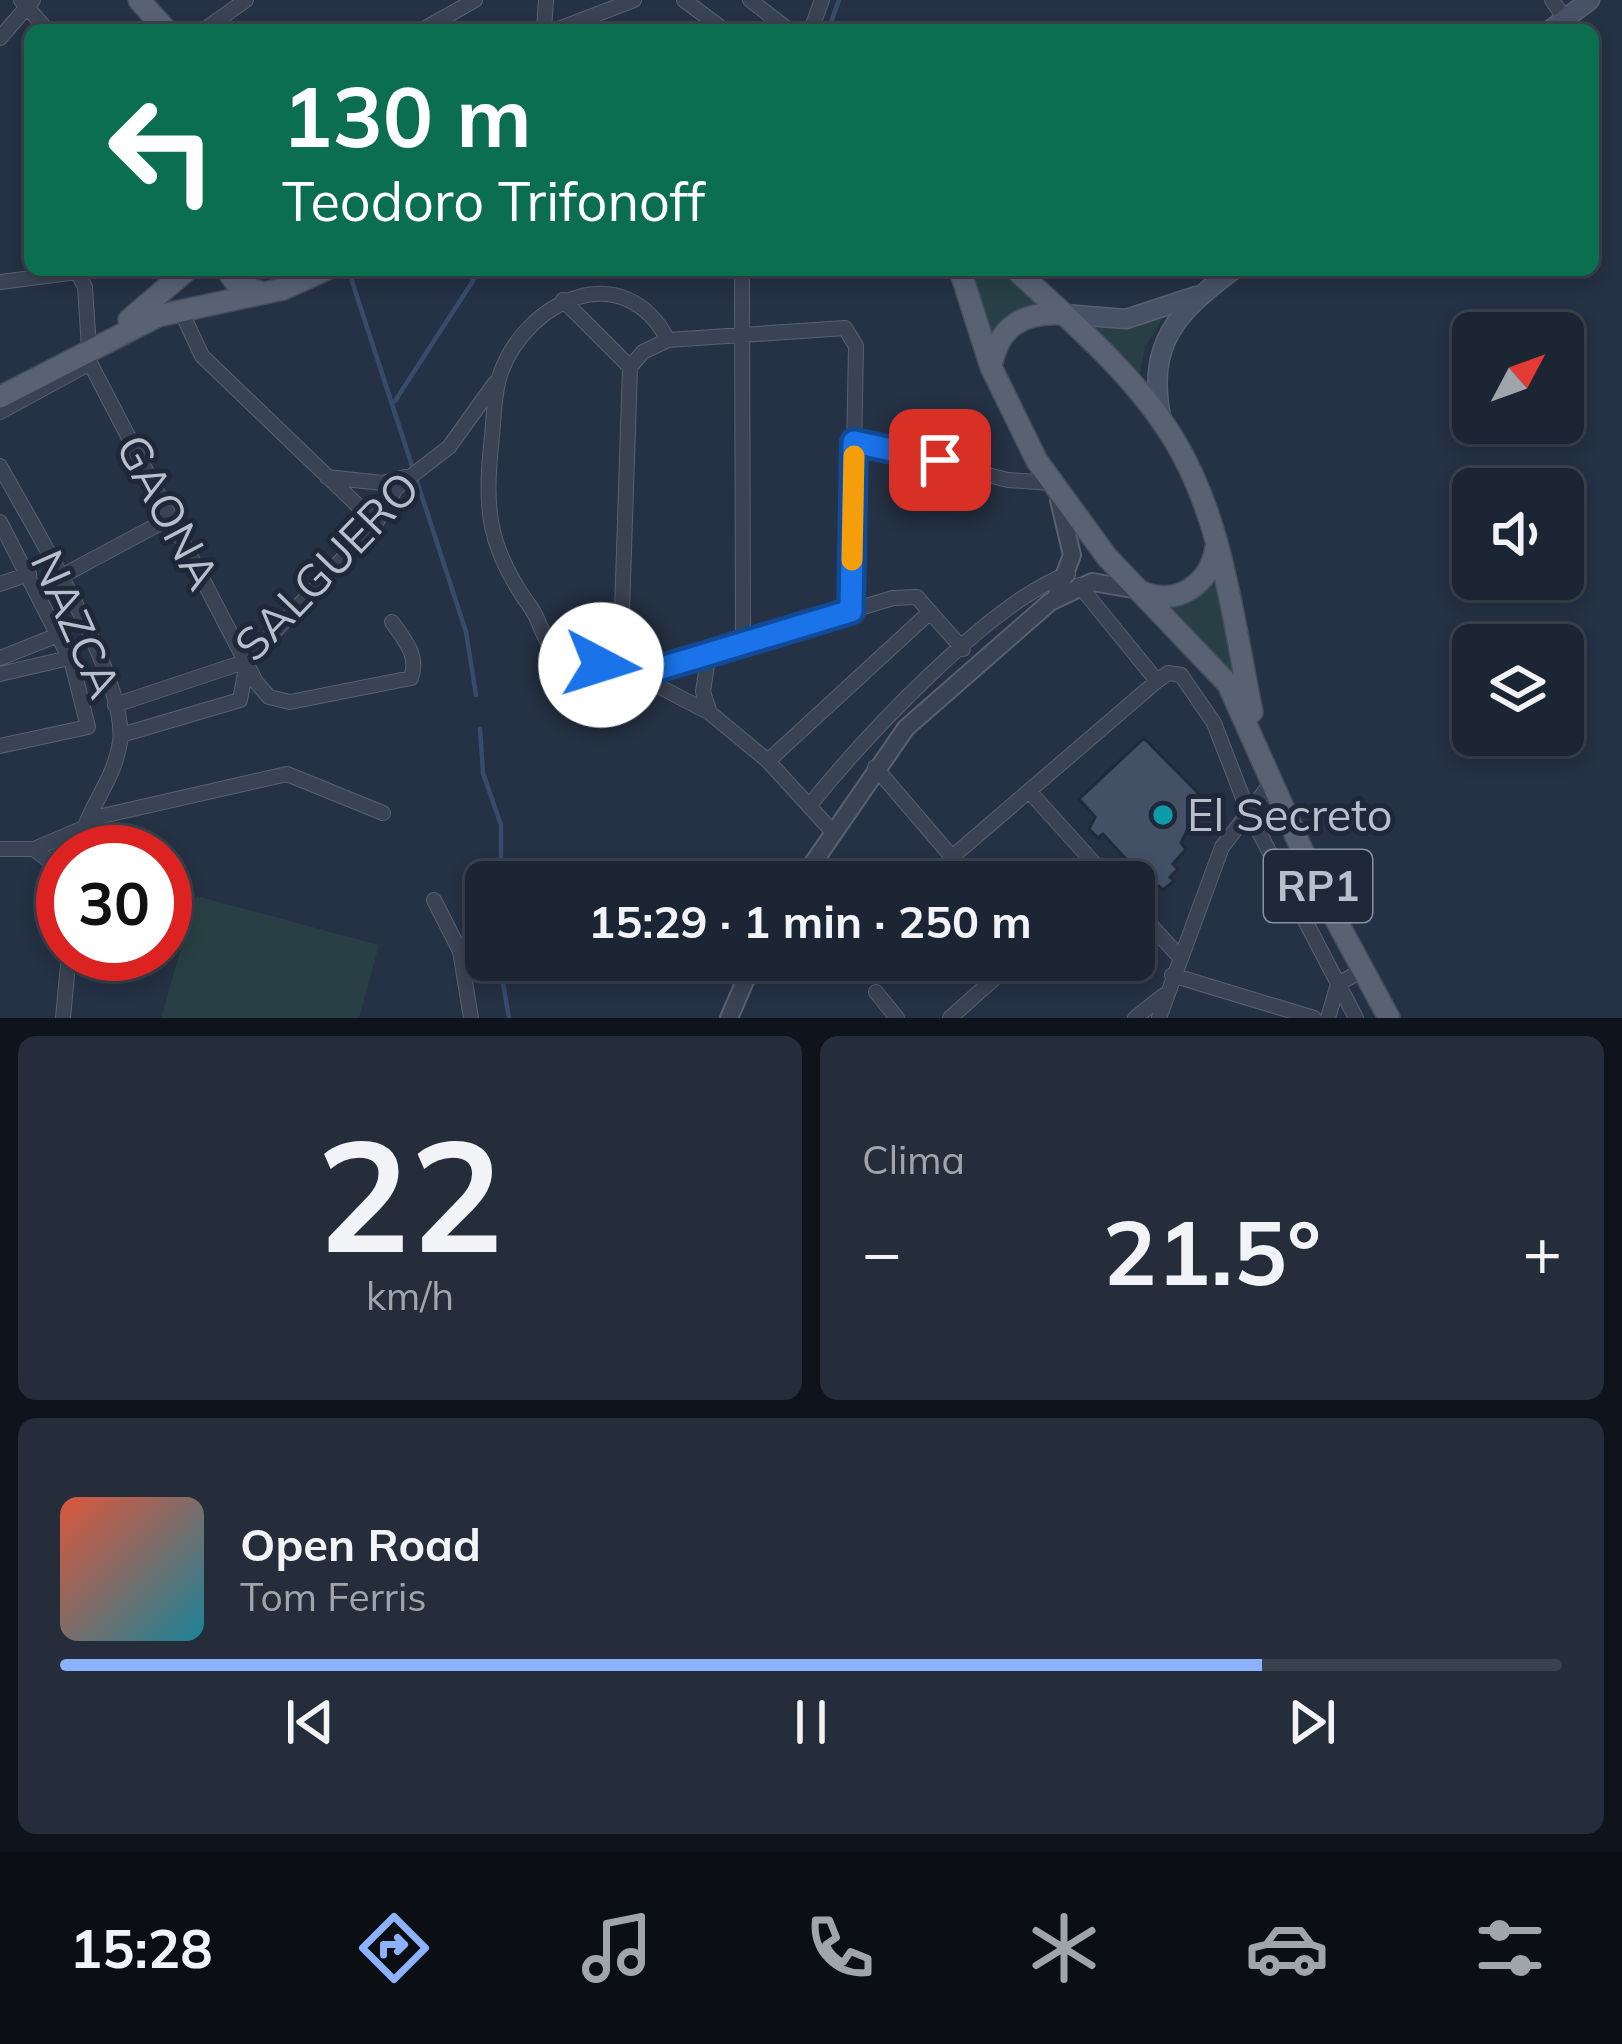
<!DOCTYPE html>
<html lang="es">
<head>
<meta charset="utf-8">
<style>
  body { margin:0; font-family:Mulish,sans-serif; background:#252d3b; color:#f1f3f6; height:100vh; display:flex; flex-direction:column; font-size:45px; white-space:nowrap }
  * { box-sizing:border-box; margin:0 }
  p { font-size:39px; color:#a0a5ac }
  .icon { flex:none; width:66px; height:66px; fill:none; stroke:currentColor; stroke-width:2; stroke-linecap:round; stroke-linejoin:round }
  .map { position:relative; height:1018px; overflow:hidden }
  .drawer { display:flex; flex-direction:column; gap:18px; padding:18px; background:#0f141c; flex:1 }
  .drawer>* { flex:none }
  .top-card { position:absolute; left:24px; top:24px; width:1575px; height:252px; border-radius:18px; box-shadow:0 6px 18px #0003,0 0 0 3px #3a424e; background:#0b6e4f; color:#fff; overflow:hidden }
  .needle { width:78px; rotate:49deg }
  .controls { position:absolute; left:1452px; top:312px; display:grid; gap:24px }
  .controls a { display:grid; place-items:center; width:132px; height:132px; border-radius:18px; background:#1c2533; box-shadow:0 6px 18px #0003,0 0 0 3px #3a424e; font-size:60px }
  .speed { position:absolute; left:36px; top:825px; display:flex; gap:24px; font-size:60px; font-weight:700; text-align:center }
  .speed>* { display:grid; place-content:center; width:156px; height:156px; border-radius:50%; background:#1c2533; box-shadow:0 6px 18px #0003,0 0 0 3px #3a424e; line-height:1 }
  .speed .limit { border:18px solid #d22; background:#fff; color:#111 }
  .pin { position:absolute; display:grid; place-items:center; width:102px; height:102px; color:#fff; margin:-51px; border-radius:24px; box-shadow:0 6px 18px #0006 }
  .me { position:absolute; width:132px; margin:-66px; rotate:95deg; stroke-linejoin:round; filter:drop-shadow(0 0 9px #0008) }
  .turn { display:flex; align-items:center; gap:42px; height:252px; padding:0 60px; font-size:54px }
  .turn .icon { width:156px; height:156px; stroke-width:2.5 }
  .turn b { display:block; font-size:84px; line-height:102px }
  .big { font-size:90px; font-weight:700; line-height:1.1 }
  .drawer .widget { flex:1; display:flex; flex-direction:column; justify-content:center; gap:18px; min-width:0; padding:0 42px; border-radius:18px; background:#252d3b }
  .drawer .dial { align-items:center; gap:0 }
  .dial b { font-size:156px; line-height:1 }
  .song { display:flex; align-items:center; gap:36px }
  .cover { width:144px; height:144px; border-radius:18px; background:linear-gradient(135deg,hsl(10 70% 55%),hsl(190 70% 35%)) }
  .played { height:12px; border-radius:6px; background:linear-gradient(90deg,#8cb1fd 80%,#3a424e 80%) }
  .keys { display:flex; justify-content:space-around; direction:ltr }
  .heat { display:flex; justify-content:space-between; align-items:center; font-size:66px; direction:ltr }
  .drawer .tiles { flex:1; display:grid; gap:18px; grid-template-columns:1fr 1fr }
  .widget:last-child { grid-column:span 2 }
  .trip { position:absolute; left:465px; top:861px; width:690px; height:120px; border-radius:18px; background:#1c2533; box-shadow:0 6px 18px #0003,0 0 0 3px #3a424e; font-weight:700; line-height:120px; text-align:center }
  .dock { display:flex; height:192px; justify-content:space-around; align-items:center; background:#0b0f14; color:#a0a5ac }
  .dock .icon { width:84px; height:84px }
  .dock .on { color:#8cb1fd }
  .dock b { font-size:54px; color:#f1f3f6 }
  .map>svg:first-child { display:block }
  .green { fill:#284045 }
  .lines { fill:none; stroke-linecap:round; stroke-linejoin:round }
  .stream { stroke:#384b6c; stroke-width:4.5 }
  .building { fill:#445066; stroke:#212a3b; stroke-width:3 }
  .minor-casing { stroke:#586171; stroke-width:16 }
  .tertiary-casing { stroke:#586171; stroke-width:20 }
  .secondary-casing { stroke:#586171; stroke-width:21 }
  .primary-casing { stroke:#444c5d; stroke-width:24 }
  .minor { stroke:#3a4354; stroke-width:14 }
  .tertiary { stroke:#3a4354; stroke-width:16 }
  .secondary { stroke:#485267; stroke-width:18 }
  .primary { stroke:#586273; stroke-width:21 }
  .route-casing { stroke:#114b97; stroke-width:30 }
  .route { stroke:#1a73e8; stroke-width:21 }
  .slow { stroke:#f59e0b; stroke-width:21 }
  .culture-dot { fill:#0f9aa8; stroke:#1f2839; stroke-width:4.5 }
  .labels { text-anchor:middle; stroke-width:10; stroke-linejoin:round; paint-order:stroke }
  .shield { fill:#1f2839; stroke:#8992a1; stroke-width:3 }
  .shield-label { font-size:42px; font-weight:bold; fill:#b7bfcd }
  .street-label { font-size:45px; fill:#b7bfcd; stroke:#1f2839 }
  .poi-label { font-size:45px; fill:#b7bfcd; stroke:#1f2839; text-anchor:start }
</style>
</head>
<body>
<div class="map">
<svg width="1622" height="1018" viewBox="0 0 1622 1018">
  <rect width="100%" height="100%" fill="#253144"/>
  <path class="green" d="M967,270H1006L1041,304L1007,315L987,336Z
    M1163,318L1145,347L1139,378L1081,321L1137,324Z
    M1213,567L1242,696L1163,606Z
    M196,896L379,945L359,1018H161Z"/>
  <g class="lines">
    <path class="stream" d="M828,30L839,0
      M352,281L466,632L476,695
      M395,401L480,270
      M480,729L483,773L501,825V882
      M499,960L509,1018"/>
  </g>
  <path class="building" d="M1144,738L1200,795L1191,803L1197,810L1181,843L1186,849L1173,864L1178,869L1170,877L1174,881L1163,890L1159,886L1154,890L1103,834L1098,838L1089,829L1095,817L1079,799Z"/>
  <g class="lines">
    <g class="minor-casing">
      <path id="minor" d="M21,0L47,30
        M684,0L724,30
        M750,0L789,30
        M1552,0L1565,19
        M204,30L246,0
        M422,30L475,0
        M544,30L546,0
        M556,30L634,0
        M811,30L822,0
        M0,38L33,0
        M742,270L743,647
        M0,282L77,272L85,287L90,363L256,682L269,697L290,702L411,678C419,655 405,641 392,622
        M563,300L630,367
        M180,309L202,356L376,523
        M668,340C624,256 528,299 501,372C494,391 494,416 492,436C484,509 487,547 531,608C540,620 542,638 553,648C577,671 614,655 637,675L893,598L917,597L930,612L768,761
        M630,367L643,352L668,340L845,328L856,346L851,611
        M0,412L90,363
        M854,442L1008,480L1051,483
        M0,466C32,525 128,679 120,742C114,784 82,813 79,852
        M327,477L382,483L405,477
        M0,522L72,663L88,727L0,746
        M60,577L170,518
        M0,584L29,574
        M1079,585L1157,681
        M930,612L963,649
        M0,658L58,635
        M708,658L703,692L710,713L768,761L832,831
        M628,668L621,642L630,367
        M0,674L69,658
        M637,675L710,713
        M115,705L247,661L376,523L396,488L449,447L495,383
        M121,735L240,700L247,663
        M875,767L952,857L1157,681L1168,673L1181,675L1214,723L1248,811L1356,1018
        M1029,791L1111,882
        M809,806C863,739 990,602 1068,574
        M89,819L287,774L383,813
        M0,849H34L81,829
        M34,849L63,872
        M434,900L460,951L471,1018
        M1134,907L1178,955
        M1172,975L1314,1018
        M876,992L897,1018
        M63,1018L69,954
        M950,1018L1015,960
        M1135,1018L1164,995
        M1159,1018L1222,847L1272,782
        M1328,1018L1338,984L1363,970"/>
    </g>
    <g class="tertiary-casing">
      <path id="tertiary" d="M1057,595L1072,555L1059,500
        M800,882L906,728L1050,602L1092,582L1139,590
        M729,1018L754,960"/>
    </g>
    <g class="secondary-casing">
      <path id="secondary" d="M1550,30L1590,0
        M1063,314L1126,319L1196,296
        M1161,417C1147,343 1176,313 1233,270"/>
    </g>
    <g class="primary-casing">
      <path id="primary" d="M139,0L166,30
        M227,270L236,283L262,293
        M960,270L991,367L1037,461L1107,557L1228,684L1320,890L1389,1018
        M1016,270C1071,321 1133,373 1173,438C1223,519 1233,621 1252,712
        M129,320L187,270
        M991,366C999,325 1024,312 1063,314
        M0,397L158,316L283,289L325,270
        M1142,592C1177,607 1210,584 1216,548"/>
    </g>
    <use href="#minor" class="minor"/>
    <use href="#tertiary" class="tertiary"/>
    <use href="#secondary" class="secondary"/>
    <use href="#primary" class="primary"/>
  </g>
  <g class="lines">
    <g class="route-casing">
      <path id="route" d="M601,665L628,668L638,675L851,611L854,442L940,460"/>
    </g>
    <use href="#route" class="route"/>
    <path class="slow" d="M852,560L854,456"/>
  </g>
  <circle class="culture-dot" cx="1163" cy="815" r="12"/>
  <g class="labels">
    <rect class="shield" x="1264" y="850" width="108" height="72" rx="9"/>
    <g class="shield-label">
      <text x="1318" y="901">RP1</text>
    </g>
    <g class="street-label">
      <text transform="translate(168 512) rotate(62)" y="16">GAONA</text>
      <text transform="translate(327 566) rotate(-46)" y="16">SALGUERO</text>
      <text transform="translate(76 624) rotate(66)" y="16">NAZCA</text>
    </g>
    <g class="poi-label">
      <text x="1187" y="831">El Secreto</text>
    </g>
  </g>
</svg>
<div class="controls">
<a><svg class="needle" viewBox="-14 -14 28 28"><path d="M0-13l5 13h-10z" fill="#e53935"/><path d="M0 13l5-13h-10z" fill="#a0a5ac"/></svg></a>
<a><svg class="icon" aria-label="sound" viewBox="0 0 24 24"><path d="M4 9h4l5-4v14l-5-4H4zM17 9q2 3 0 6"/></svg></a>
<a><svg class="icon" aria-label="layers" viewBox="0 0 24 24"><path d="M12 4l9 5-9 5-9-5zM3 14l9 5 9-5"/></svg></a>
</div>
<div class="speed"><div class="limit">30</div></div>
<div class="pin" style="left:940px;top:460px;background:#d93025"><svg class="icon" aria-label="arrive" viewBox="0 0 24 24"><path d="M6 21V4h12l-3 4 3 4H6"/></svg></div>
<svg class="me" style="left:601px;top:665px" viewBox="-20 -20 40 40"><circle r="19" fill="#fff"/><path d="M0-13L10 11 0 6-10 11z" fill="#1a73e8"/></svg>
<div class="trip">15:29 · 1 min · 250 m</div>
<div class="top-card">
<div class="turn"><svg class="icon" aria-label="left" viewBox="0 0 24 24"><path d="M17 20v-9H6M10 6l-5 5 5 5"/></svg><div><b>130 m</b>Teodoro Trifonoff</div></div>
</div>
</div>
<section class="drawer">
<div class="tiles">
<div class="widget dial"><b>22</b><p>km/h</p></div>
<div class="widget"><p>Clima</p>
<div class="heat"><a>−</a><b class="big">21.5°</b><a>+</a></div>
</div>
<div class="widget">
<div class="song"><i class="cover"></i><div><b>Open Road</b><p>Tom Ferris</p></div></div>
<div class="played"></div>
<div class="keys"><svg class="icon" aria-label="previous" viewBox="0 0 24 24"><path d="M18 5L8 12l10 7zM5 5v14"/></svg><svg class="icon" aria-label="pause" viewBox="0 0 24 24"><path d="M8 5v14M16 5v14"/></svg><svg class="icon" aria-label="next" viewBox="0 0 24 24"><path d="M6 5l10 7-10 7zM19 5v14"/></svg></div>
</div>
</div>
</section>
<nav class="dock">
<b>15:28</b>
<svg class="icon on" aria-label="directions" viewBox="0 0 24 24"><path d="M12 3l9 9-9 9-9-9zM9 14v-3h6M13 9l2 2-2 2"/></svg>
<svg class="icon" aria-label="music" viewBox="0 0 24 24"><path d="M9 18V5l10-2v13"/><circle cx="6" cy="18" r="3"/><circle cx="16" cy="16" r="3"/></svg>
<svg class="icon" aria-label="phone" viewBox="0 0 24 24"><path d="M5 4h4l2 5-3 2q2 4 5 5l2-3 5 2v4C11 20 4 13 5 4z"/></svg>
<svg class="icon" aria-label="climate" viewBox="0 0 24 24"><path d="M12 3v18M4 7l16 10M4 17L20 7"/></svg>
<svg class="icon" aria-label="car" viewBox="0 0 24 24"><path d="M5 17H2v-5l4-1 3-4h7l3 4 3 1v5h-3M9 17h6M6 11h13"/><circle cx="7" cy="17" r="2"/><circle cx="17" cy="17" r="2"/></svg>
<svg class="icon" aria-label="filters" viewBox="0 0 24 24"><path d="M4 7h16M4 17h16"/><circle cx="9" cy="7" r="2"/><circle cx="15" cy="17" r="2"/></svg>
</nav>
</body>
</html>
